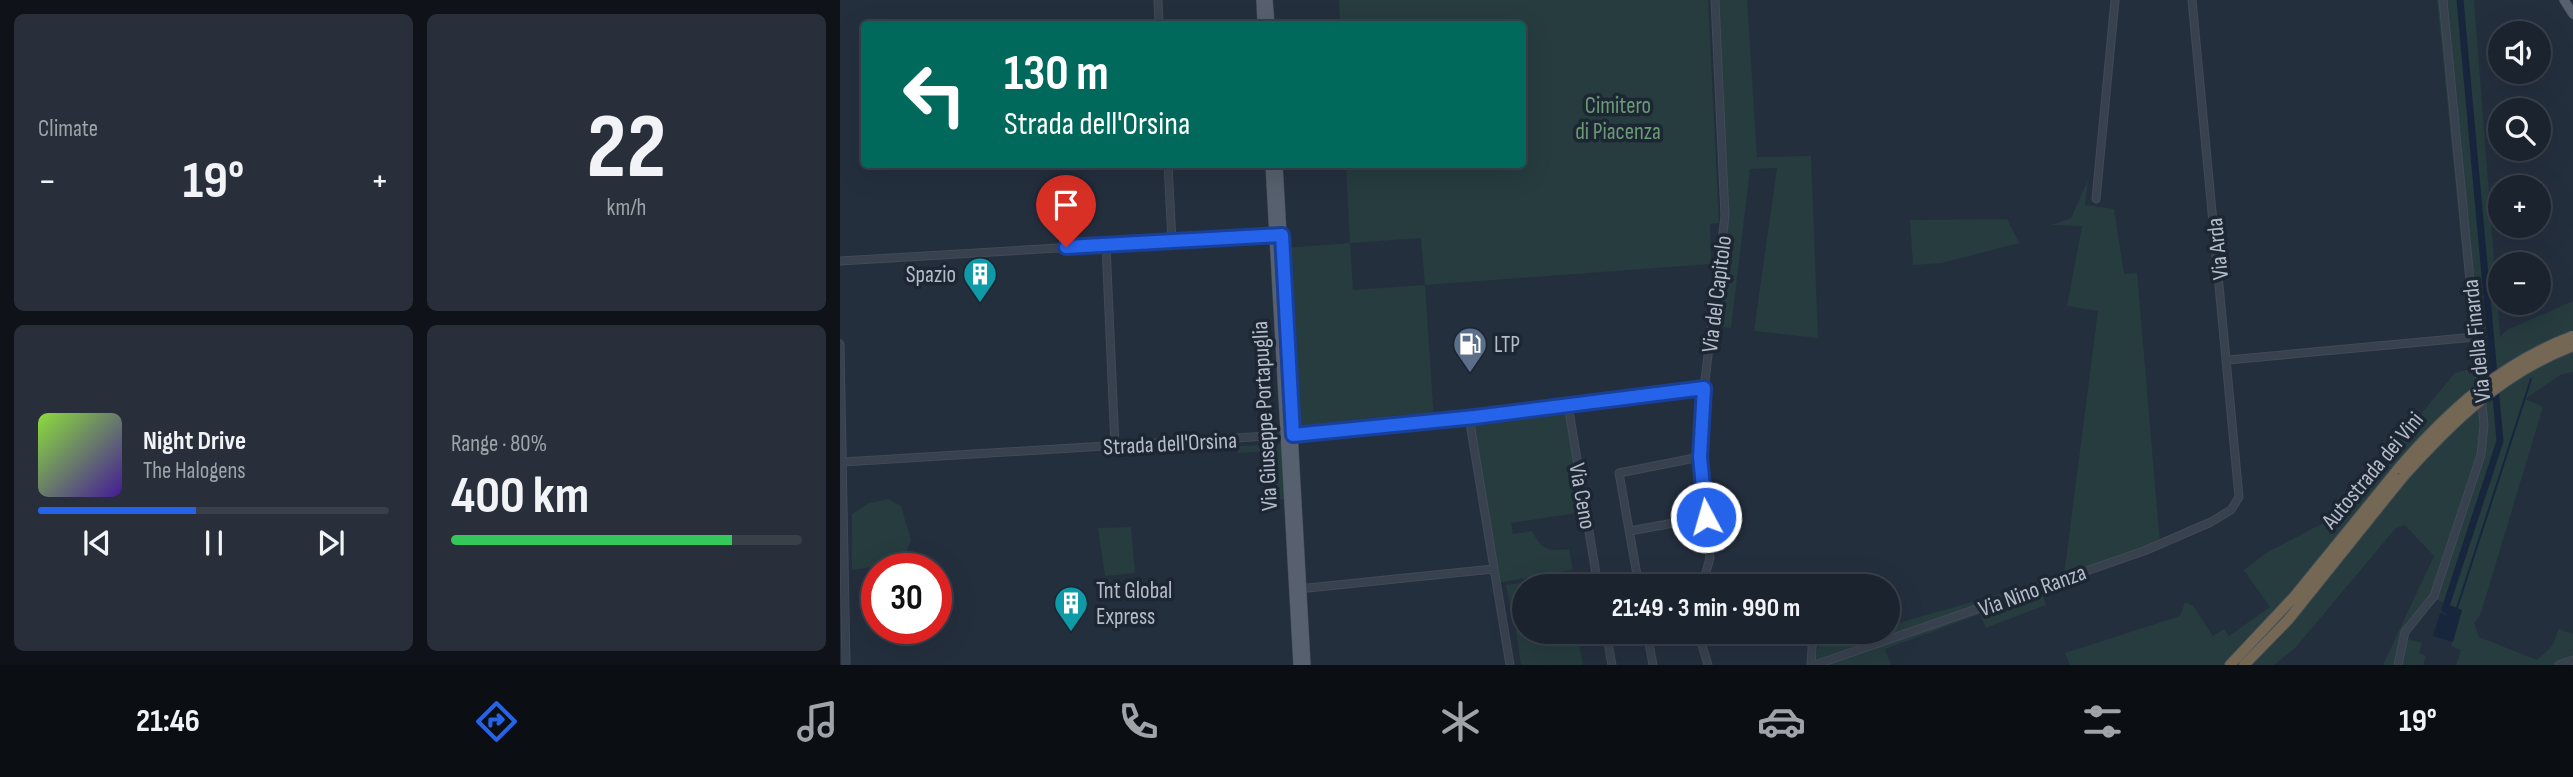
<!DOCTYPE html>
<html lang="en">
<head>
<meta charset="utf-8">
<style>
  body { margin:0; font-family:"Sofia Sans Condensed",sans-serif; background:#282f3a; color:#f1f3f6; height:100vh; display:flex; flex-direction:column; font-size:26px; white-space:nowrap }
  * { box-sizing:border-box; margin:0 }
  p { font-size:23px; color:#a0a4aa }
  .icon { flex:none; width:38px; height:38px; fill:none; stroke:currentColor; stroke-width:2; stroke-linecap:round; stroke-linejoin:round }
  .map { position:relative; flex:1; overflow:hidden }
  .side { display:flex; flex-direction:column; gap:14px; padding:14px; background:#0f1319; width:840px }
  .side>* { flex:none }
  .guide { position:absolute; left:21px; top:21px; width:665px; height:147px; border-radius:7px; box-shadow:0 7px 28px #0002,0 0 0 2px #39404a; background:#00695c; color:#fff; overflow:hidden }
  .controls { position:absolute; left:1648px; top:21px; display:grid; gap:14px }
  .controls a { display:grid; place-items:center; width:63px; height:63px; border-radius:50%; background:#1b232e; box-shadow:0 7px 28px #0002,0 0 0 2px #39404a; font-size:35px }
  .speed { position:absolute; left:21px; top:553px; display:flex; gap:14px; font-size:35px; font-weight:700; text-align:center }
  .speed>* { display:grid; place-content:center; width:91px; height:91px; border-radius:50%; background:#1b232e; box-shadow:0 7px 28px #0002,0 0 0 2px #39404a; line-height:1 }
  .speed .limit { border:10px solid #d22; background:#fff; color:#111 }
  .pin { position:absolute; display:grid; place-items:center; width:60px; height:60px; color:#fff; margin:-72px -30px; border-radius:50% 50% 50% 0; rotate:-45deg; box-shadow:0 0 7px #0007 }
  .pin .icon { rotate:45deg }
  .me { position:absolute; width:77px; margin:-38px; rotate:354deg; stroke-linejoin:round; filter:drop-shadow(0 0 5px #0008) }
  .turn { display:flex; align-items:center; gap:24px; height:147px; padding:0 28px; font-size:32px }
  .turn .icon { width:91px; height:91px; stroke-width:2.5 }
  .turn b { display:block; font-size:49px; line-height:60px }
  .big { font-size:52px; font-weight:700; line-height:1.1 }
  .side .tile { flex:1; display:flex; flex-direction:column; justify-content:center; gap:10px; min-width:0; padding:0 24px; border-radius:10px; background:#282f3a }
  .side .dial { align-items:center; gap:0 }
  .dial b { font-size:91px; line-height:1 }
  .song { display:flex; align-items:center; gap:21px }
  .cover { width:84px; height:84px; border-radius:10px; background:linear-gradient(135deg,hsl(90 70% 55%),hsl(260 70% 35%)) }
  .played { height:7px; border-radius:4px; background:linear-gradient(90deg,#2563eb 45%,#39404a 45%) }
  .keys { display:flex; justify-content:space-around; direction:ltr }
  .heat { display:flex; justify-content:space-between; align-items:center; font-size:38px; direction:ltr }
  .charge { height:10px; border-radius:5px; background:linear-gradient(90deg,#34c759 80%,#39404a 0) }
  .side .tiles { flex:1; display:grid; gap:14px; grid-template-columns:repeat(2,1fr) }
  .trip { position:absolute; left:672px; top:574px; width:388px; height:70px; border-radius:35px; background:#1b232e; box-shadow:0 7px 28px #0002,0 0 0 2px #39404a; font-weight:700; line-height:70px; text-align:center }
  .tabs { display:flex; height:112px; justify-content:space-around; align-items:center; background:#0b0e12; color:#a0a4aa }
  .tabs .icon { width:49px; height:49px }
  .tabs .on { color:#2563eb }
  .tabs b { font-size:32px; color:#f1f3f6 }
  main { display:flex; flex:1; min-height:0 }
  .map>svg:first-child { display:block }
  .green { fill:#263c3f; fill-rule:evenodd }
  .water { fill:#17263c }
  .lines { fill:none; stroke-linecap:round; stroke-linejoin:round }
  .stream { stroke:#17263c; stroke-width:2 }
  .canal { stroke:#17263c; stroke-width:7 }
  .minor-casing { stroke:#414a57; stroke-width:9 }
  .major-casing { stroke:#414a57; stroke-width:10 }
  .highway-casing { stroke:#434c59; stroke-width:12 }
  .minor { stroke:#38414e; stroke-width:7 }
  .major { stroke:#56606e; stroke-width:9 }
  .highway { stroke:#746855; stroke-width:10 }
  .highway-bridge-casing { stroke:#434c59; stroke-width:12; stroke-linecap:butt }
  .highway-bridge { stroke:#746855; stroke-width:10 }
  .route-casing { stroke:#184099; stroke-width:18 }
  .route { stroke:#2563eb; stroke-width:12 }
  .labels { text-anchor:middle; stroke-width:7; stroke-linejoin:round; paint-order:stroke }
  .park-label { font-size:23px; fill:#6b9a76; stroke:#1d2633 }
  .street-label { font-size:23px; fill:#b4bcc9; stroke:#1d2633 }
  .poi-label { font-size:23px; fill:#b4bcc9; stroke:#1d2633; text-anchor:start }
</style>
</head>
<body>
<main>
<section class="side">
<div class="tiles">
<div class="tile"><p>Climate</p>
<div class="heat"><a>−</a><b class="big">19°</b><a>+</a></div>
</div>
<div class="tile dial"><b>22</b><p>km/h</p></div>
<div class="tile">
<div class="song"><i class="cover"></i><div><b>Night Drive</b><p>The Halogens</p></div></div>
<div class="played"></div>
<div class="keys"><svg class="icon" aria-label="previous" viewBox="0 0 24 24"><path d="M18 5L8 12l10 7zM5 5v14"/></svg><svg class="icon" aria-label="pause" viewBox="0 0 24 24"><path d="M8 5v14M16 5v14"/></svg><svg class="icon" aria-label="next" viewBox="0 0 24 24"><path d="M6 5l10 7-10 7zM19 5v14"/></svg></div>
</div>
<div class="tile"><p>Range · 80%</p><b class="big">400 km</b><div class="charge"></div></div>
</div>
</section>
<div class="map">
<svg width="1733" height="665" viewBox="0 0 1733 665">
  <rect width="100%" height="100%" fill="#242f3e"/>
  <path class="green" d="M499,0H868L879,223L870,224L871,264L585,285L594,421L453,434L443,248L510,243L506,165L682,164V24H500ZM581,238L585,285L513,290L510,243Z
    M879,0H907L917,157L971,156L978,338L914,331L937,168L910,169L891,328L873,325L887,169Z
    M1597,0H1634L1660,337L1667,330L1733,301V372L1720,375L1685,399L1703,407L1640,616L1634,623L1639,637L1697,660L1712,646L1719,629L1733,634V665H1616L1621,650L1611,646L1622,610L1597,600L1568,632L1567,639L1582,643L1579,653L1586,656L1583,665H1543L1594,556L1565,525L1556,528L1455,648L1434,665H1230L1225,653L1340,616L1345,602L1353,606L1373,636L1384,629L1389,636L1430,607L1404,570L1426,553L1504,512L1528,477L1615,373L1634,368Z
    M1248,180L1245,205L1274,209L1284,274L1297,273L1320,544L1224,575L1258,311L1227,306L1242,226L1211,225L1231,218Z
    M1167,219L1179,243L1102,263L1073,265L1070,220Z
    M728,405L744,512L671,523L673,534L692,531C702,550 708,552 729,549L733,570L656,583L629,418Z
    M441,444L444,499L431,501L430,489L423,484L421,465L432,464L431,451L398,453L397,446Z
    M48,499L61,506L71,540L66,553L32,567L12,570V514L29,503Z
    M291,527L295,573L265,576L258,528Z
    M726,575L728,586H684V615L672,617L666,585Z
    M1198,583L1206,605L1146,628L1140,614L1045,649L1051,665H973L983,632H1006L1007,637L1027,632H1048V626Z
    M684,622V632H737L743,665H681L675,624Z"/>
  <path class="water" d="M1609,605L1622,610L1613,642L1593,636L1600,613L1606,615Z"/>
  <g class="lines">
    <path class="stream" d="M1617,608L1691,379"/>
    <path class="canal" d="M1615,612L1605,609L1660,441L1620,0"/>
    <g class="minor-casing">
      <path id="minor" d="M318,0L319,24
        M328,164L332,241
        M1256,199L1275,0
        M266,245L275,446
        M0,261L436,235
        M0,344L6,665
        M1388,360L1635,337
        M728,405L758,586
        M629,417L670,665
        M3,462L445,435L635,417L864,389
        M790,531L866,517
        M799,586L779,473L860,457
        M862,586L870,558L860,457L861,413L885,216L875,0
        M458,589L653,569
        M766,632L772,665
        M807,632L813,665
        M858,632L868,665
        M971,665L973,632
        M975,665L1304,551L1371,522L1391,510L1399,497L1352,0
        M1558,665L1565,632L1594,596L1641,455L1644,425L1603,0
        M1719,665L1733,660"/>
    </g>
    <g class="major-casing">
      <path id="major" d="M421,0L422,24
        M428,0L430,24
        M1724,0L1733,14
        M430,164L458,665
        M438,164L466,665"/>
    </g>
    <g class="highway-casing">
      <path id="highway" d="M1390,665L1454,597L1559,468
        M1404,665L1448,620L1562,478"/>
    </g>
    <use href="#minor" class="minor"/>
    <use href="#major" class="major"/>
    <use href="#highway" class="highway"/>
    <g class="highway-bridge-casing">
      <path id="highway-bridge" d="M1559,468C1608,411 1661,363 1733,336
        M1562,478C1612,422 1662,373 1733,346"/>
    </g>
    <use href="#highway-bridge" class="highway-bridge"/>
  </g>
  <g class="lines">
    <g class="route-casing">
      <path id="route" d="M226,247L442,235L453,435L635,417L864,388L860,457L866,517"/>
    </g>
    <use href="#route" class="route"/>
  </g>
  <defs>
    <g id="building-pin" transform="scale(1.75)"><path d="M0 17L-7.5 6A9.5 9.5 0 1 1 7.5 6Z" fill="#0f9aa8" stroke="#1d2633"/><path d="M-4-6H4V6H1V3H-1V6H-4ZM-2.5-4.3h1.7v1.8h-1.7ZM.8-4.3h1.7v1.8H.8ZM-2.5-1h1.7V.8h-1.7ZM.8-1h1.7V.8H.8Z" fill="#fff"/></g>
    <g id="fuel-pin" transform="scale(1.75)"><path d="M0 17L-7.5 6A9.5 9.5 0 1 1 7.5 6Z" fill="#5c6f8a" stroke="#1d2633"/><path d="M-5.5-6h7V0h2V4h1.3V-2.5L3-4.5l.8-.8L6-3V5H2.5V1h-1V6h-7ZM-4.2-4.7v3.2H.2V-4.7Z" fill="#fff"/></g>
  </defs>
  <g fill-rule="evenodd">
    <use href="#building-pin" x="140" y="274"/>
    <use href="#fuel-pin" x="630" y="344"/>
    <use href="#building-pin" x="231" y="603"/>
  </g>
  <g class="labels">
    <g class="park-label">
      <text x="778" y="113">Cimitero<tspan x="778" dy="26">di Piacenza</tspan></text>
    </g>
    <g class="street-label">
      <text transform="translate(1377 249) rotate(-96)" y="8">Via Arda</text>
      <text transform="translate(876 294) rotate(-83)" y="8">Via del Capitolo</text>
      <text transform="translate(1636 341) rotate(-96)" y="8">Via della Finarda</text>
      <text transform="translate(424 416) rotate(-93)" y="8">Via Giuseppe Portapuglia</text>
      <text transform="translate(330 443) rotate(-3)" y="8">Strada dell'Orsina</text>
      <text transform="translate(1532 470) rotate(-50)" y="8">Autostrada dei Vini</text>
      <text transform="translate(743 496) rotate(80)" y="8">Via Ceno</text>
      <text transform="translate(1192 590) rotate(-20)" y="8">Via Nino Ranza</text>
    </g>
    <g class="poi-label">
      <text x="116" y="282" text-anchor="end">Spazio</text>
      <text x="654" y="352">LTP</text>
      <text x="256" y="598">Tnt Global<tspan x="256" dy="26">Express</tspan></text>
    </g>
  </g>
</svg>
<div class="controls">
<a><svg class="icon" aria-label="sound" viewBox="0 0 24 24"><path d="M4 9h4l5-4v14l-5-4H4zM17 9q2 3 0 6"/></svg></a>
<a><svg class="icon" aria-label="search" viewBox="0 0 24 24"><circle cx="10" cy="10" r="6"/><path d="M15 15l6 6"/></svg></a>
<a>+</a>
<a>−</a>
</div>
<div class="speed"><div class="limit">30</div></div>
<div class="pin" style="left:226px;top:247px;background:#d93025"><svg class="icon" aria-label="arrive" viewBox="0 0 24 24"><path d="M6 21V4h12l-3 4 3 4H6"/></svg></div>
<svg class="me" style="left:866px;top:517px" viewBox="-20 -20 40 40"><circle r="17" fill="#2563eb" stroke="#fff" stroke-width="3"/><path d="M0-11L8 9 0 5-8 9z" fill="#fff"/></svg>
<div class="trip">21:49 · 3 min · 990 m</div>
<div class="guide">
<div class="turn"><svg class="icon" aria-label="left" viewBox="0 0 24 24"><path d="M17 20v-9H6M10 6l-5 5 5 5"/></svg><div><b>130 m</b>Strada dell'Orsina</div></div>
</div>
</div>
</main>
<nav class="tabs">
<b>21:46</b>
<svg class="icon on" aria-label="directions" viewBox="0 0 24 24"><path d="M12 3l9 9-9 9-9-9zM9 14v-3h6M13 9l2 2-2 2"/></svg>
<svg class="icon" aria-label="music" viewBox="0 0 24 24"><path d="M9 18V5l10-2v13"/><circle cx="6" cy="18" r="3"/><circle cx="16" cy="16" r="3"/></svg>
<svg class="icon" aria-label="phone" viewBox="0 0 24 24"><path d="M5 4h4l2 5-3 2q2 4 5 5l2-3 5 2v4C11 20 4 13 5 4z"/></svg>
<svg class="icon" aria-label="climate" viewBox="0 0 24 24"><path d="M12 3v18M4 7l16 10M4 17L20 7"/></svg>
<svg class="icon" aria-label="car" viewBox="0 0 24 24"><path d="M5 17H2v-5l4-1 3-4h7l3 4 3 1v5h-3M9 17h6M6 11h13"/><circle cx="7" cy="17" r="2"/><circle cx="17" cy="17" r="2"/></svg>
<svg class="icon" aria-label="filters" viewBox="0 0 24 24"><path d="M4 7h16M4 17h16"/><circle cx="9" cy="7" r="2"/><circle cx="15" cy="17" r="2"/></svg>
<b>19°</b>
</nav>
</body>
</html>
